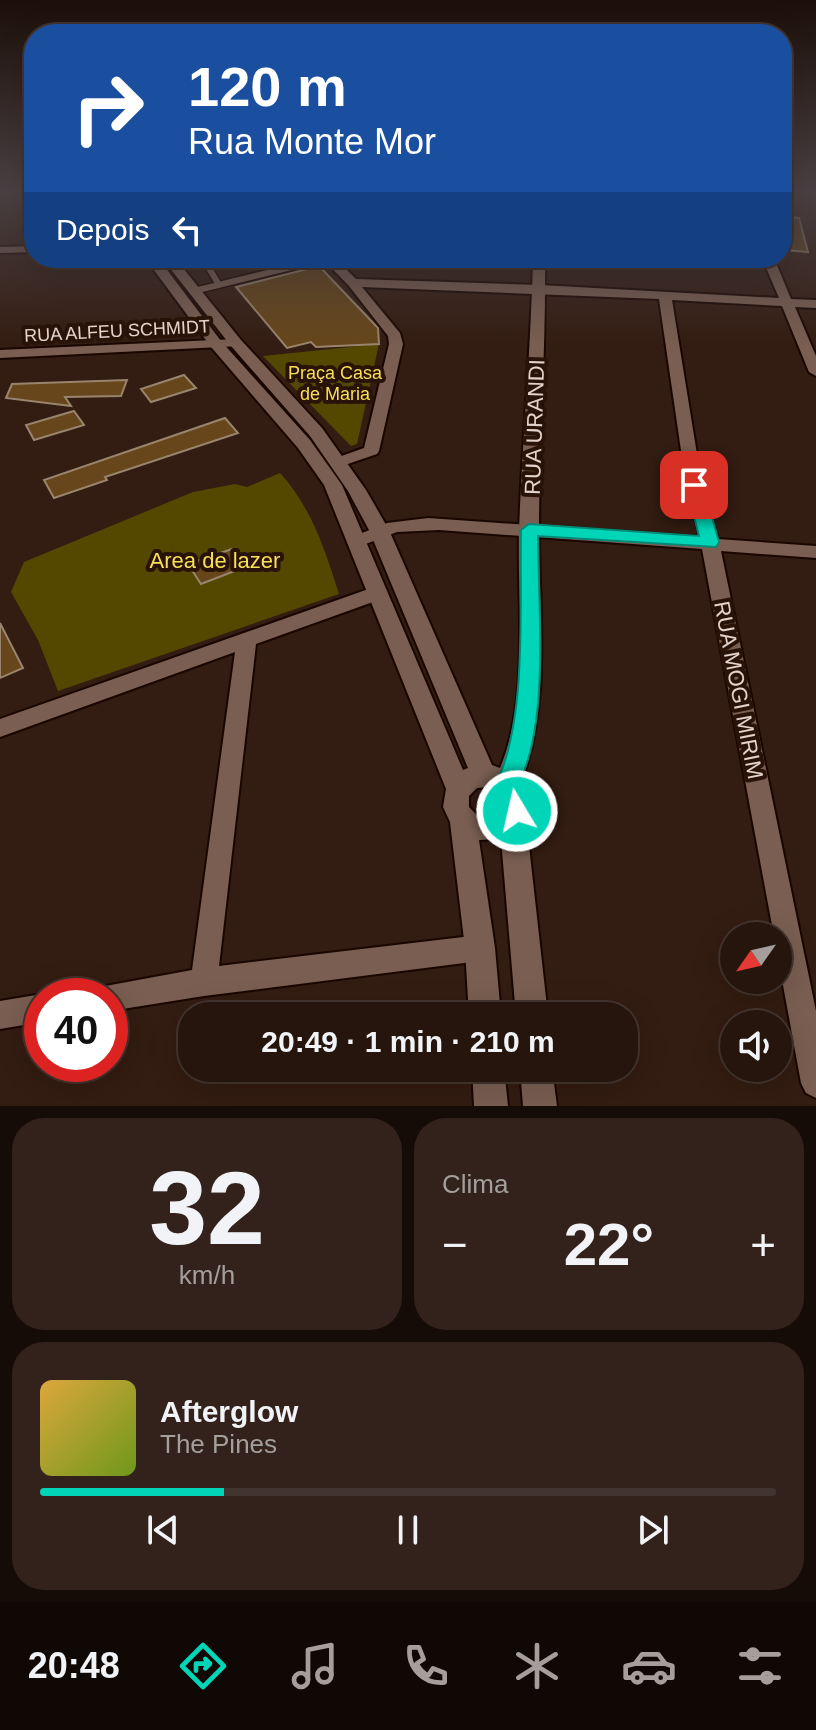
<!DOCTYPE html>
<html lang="pt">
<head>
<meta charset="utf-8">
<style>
  body { margin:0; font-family:Arial,sans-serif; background:#32221b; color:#f1f3f6; height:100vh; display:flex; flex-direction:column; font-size:30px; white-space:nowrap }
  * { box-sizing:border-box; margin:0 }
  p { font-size:26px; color:#a49f9d }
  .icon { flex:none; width:44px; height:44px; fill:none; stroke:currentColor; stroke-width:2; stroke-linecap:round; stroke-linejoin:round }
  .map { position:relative; height:1106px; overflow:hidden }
  .details { display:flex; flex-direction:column; gap:12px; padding:12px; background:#150c07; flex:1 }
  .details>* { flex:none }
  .top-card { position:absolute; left:24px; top:24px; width:768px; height:244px; border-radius:32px; box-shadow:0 8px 32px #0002,0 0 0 2px #42342e; background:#1a4fa0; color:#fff; overflow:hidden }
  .needle { width:52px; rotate:236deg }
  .fabs { position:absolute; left:720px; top:922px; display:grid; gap:16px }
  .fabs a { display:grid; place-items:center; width:72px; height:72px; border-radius:50%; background:#26150d; box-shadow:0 8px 32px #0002,0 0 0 2px #42342e; font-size:40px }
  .speed { position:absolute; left:24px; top:978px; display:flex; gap:16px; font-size:40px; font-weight:700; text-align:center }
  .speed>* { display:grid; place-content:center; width:104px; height:104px; border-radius:50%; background:#26150d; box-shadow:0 8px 32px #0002,0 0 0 2px #42342e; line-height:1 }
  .speed .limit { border:12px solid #d22; background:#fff; color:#111 }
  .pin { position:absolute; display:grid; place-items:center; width:68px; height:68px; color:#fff; margin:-34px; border-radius:16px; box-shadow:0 4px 12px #0006 }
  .me { position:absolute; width:88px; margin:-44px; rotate:351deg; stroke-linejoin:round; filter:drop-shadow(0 0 6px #0008) }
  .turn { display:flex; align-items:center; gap:28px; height:168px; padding:0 32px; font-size:36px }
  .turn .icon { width:104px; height:104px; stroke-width:2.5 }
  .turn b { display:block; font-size:56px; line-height:68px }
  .then { display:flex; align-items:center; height:76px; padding:0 32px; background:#0003; gap:16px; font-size:30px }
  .big { font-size:60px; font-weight:700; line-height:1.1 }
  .details .card { flex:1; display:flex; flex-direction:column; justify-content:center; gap:12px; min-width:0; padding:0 28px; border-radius:32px; background:#32221b }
  .details .dial { align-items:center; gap:0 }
  .dial b { font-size:104px; line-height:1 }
  .song { display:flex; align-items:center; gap:24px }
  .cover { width:96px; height:96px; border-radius:12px; background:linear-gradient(135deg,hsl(40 70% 55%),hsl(80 70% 35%)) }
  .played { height:8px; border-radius:4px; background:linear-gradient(90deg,#00d5b7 25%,#42342e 25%) }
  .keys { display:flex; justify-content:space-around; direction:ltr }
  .heat { display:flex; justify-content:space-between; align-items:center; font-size:44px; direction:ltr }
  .details .tiles { flex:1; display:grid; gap:12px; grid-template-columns:1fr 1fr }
  .card:last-child { grid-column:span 2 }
  .trip { position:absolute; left:178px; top:1002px; width:460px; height:80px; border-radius:32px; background:#26150d; box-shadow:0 8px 32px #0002,0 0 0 2px #42342e; font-weight:700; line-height:80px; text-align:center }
  .tabs { display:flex; height:128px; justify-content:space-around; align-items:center; background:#0f0805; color:#a49f9d }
  .tabs .icon { width:56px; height:56px }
  .tabs .on { color:#00d5b7 }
  .tabs b { font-size:36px; color:#f1f3f6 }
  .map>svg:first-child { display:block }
  .green { fill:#544800 }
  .building { fill:#66461a; stroke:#99856e; stroke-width:2 }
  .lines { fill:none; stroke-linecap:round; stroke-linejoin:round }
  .service-casing { stroke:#1a0600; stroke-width:9 }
  .minor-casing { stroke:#1a0600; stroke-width:4 }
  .tertiary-casing { stroke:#1a0600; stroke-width:4 }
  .service { stroke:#795e51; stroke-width:6 }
  .minor { fill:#795e51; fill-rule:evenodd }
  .tertiary { fill:#795e51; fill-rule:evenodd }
  .route { fill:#00d5b7; stroke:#008a77; stroke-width:2 }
  .labels { text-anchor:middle; stroke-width:8; stroke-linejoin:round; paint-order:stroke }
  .far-street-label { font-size:18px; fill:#e4d3cc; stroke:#291308 }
  .far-park-label { font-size:18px; fill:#f8df59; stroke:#291308 }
  .street-label { font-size:22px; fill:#e4d3cc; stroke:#291308 }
  .park-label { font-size:22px; fill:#f8df59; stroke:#291308 }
</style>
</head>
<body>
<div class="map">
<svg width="816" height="1106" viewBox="0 0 816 1106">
  <rect width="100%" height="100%" fill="#331c11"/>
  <path class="green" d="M379,344L357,444L351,446L263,356Z
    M280,473C312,508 325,550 339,594L58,691L38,640L11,592L24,562L193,492L235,484L247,487Z"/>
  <path class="building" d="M782,216L799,218L808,252L786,250Z
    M319,266L378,328L379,344L316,347L311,342L287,348L236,287Z
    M184,375L196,388L151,402L141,389Z
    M127,380L121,396L65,397L71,406L6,398L12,384Z
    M74,411L84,425L34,440L26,425Z
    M225,418L238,433L105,477L107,480L54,498L44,480Z
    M232,549L245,567L201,584L188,564Z
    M0,623L23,668L0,678Z"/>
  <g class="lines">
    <g class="service-casing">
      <path id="service" d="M203,258L219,285
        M194,291L328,258"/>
    </g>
    <g class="minor-casing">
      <path id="minor" d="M34,246V252L0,253V247Z
        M322,258H335L356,279L540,285L779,298L762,258H774L791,299L816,300V308L795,307L816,356V376L809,372L782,306L672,300L702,485L718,539L816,546V558L721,551L816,1011V1098L806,1093L801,1083L778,958V936H774L702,549L439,530L397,532L358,547L349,541L352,537L387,523L428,518L700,537L686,485L659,299L362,287L400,333L403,344L379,451L377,454L339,467L333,465L331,462L333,459L364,448L389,344L388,336L349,286Z
        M236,339L243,343L241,346L0,358V350Z
        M377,586L386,593L384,598L256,644L219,966L480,935L489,939L493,948L489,957L480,961L204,996L110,1011V996H97L100,987L192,970L235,652L0,737V719Z
        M42,994L47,996H42V1022L0,1029V1001Z"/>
    </g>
    <g class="tertiary-casing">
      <path id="tertiary" d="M145,258H158L221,341L310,440L342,485L463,770L468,768L369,530L348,491L310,436L231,346L162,258H175L241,340L322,428L366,490L389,530L492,765L500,768C530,695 517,609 519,532C522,441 531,350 533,258H545C546,350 539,441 539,533C539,617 551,702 521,782L530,805L526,819L548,1016H516L501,839L479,840L495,948L501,1016H469L465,948L450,822L443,807L446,789L324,485L298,448L211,347ZM490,787L502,797L504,808L498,816L479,817L469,807V796L477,788Z
        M472,1068H504L508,1106H474Z
        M520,1068H552L557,1106H523Z"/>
    </g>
    <use href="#service" class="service"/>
    <use href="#minor" class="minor"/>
    <use href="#tertiary" class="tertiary"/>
  </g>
  <linearGradient id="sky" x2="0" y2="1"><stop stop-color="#1c0f09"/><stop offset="0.55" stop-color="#4a4043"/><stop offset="1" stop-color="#4a4043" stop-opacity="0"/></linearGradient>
  <rect width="816" height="346" fill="url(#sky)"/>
  <path class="route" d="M694,480L703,485L719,542L716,547L538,536C538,608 550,720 519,783C527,796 532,804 526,818L517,821L509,818L506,802L496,784C528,717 519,605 521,530L529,524L699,536L686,485Z"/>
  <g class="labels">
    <g class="far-street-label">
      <text transform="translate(117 331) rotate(-3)" y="6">RUA ALFEU SCHMIDT</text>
    </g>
    <g class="far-park-label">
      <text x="335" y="379">Praça Casa<tspan x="335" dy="21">de Maria</tspan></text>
    </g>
    <g class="street-label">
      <text transform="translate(534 427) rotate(-88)" y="8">RUA URANDI</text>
      <text transform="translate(739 690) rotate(79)" y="8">RUA MOGI MIRIM</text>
    </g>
    <g class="park-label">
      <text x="215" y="568">Area de lazer</text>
    </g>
  </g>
</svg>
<div class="fabs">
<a><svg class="needle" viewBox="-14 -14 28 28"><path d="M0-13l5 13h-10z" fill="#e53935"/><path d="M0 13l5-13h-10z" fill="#a49f9d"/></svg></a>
<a><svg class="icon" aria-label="sound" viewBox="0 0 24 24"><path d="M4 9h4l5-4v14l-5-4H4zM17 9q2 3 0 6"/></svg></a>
</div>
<div class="speed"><div class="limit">40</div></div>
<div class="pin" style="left:694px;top:485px;background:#d93025"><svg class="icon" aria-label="arrive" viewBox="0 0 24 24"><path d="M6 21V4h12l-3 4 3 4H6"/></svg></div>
<svg class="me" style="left:517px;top:811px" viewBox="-20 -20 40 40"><circle r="17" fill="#00d5b7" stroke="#fff" stroke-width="3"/><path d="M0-11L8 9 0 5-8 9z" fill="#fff"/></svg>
<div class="trip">20:49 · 1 min · 210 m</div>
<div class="top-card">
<div class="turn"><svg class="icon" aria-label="right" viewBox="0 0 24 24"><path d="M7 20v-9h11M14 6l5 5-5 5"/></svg><div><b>120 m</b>Rua Monte Mor</div></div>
<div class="then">Depois<svg class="icon" aria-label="left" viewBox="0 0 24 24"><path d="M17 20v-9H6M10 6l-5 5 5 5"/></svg></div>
</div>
</div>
<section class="details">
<div class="tiles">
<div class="card dial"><b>32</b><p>km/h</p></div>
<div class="card"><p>Clima</p>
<div class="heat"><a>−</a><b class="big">22°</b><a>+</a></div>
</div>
<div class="card">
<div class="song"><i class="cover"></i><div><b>Afterglow</b><p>The Pines</p></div></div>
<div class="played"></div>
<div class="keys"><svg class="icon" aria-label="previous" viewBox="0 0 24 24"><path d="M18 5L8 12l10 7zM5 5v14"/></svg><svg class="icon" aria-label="pause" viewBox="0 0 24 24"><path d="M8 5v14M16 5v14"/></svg><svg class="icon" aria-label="next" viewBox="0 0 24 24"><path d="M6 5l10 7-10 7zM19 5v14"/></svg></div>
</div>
</div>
</section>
<nav class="tabs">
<b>20:48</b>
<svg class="icon on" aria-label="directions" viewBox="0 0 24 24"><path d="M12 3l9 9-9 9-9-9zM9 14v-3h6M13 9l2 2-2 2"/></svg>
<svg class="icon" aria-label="music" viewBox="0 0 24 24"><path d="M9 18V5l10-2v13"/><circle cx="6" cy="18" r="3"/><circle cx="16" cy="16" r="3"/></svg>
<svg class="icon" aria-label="phone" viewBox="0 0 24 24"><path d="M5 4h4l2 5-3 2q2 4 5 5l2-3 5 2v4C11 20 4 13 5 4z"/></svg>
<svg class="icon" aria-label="climate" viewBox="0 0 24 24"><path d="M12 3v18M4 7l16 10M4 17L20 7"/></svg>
<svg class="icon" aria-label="car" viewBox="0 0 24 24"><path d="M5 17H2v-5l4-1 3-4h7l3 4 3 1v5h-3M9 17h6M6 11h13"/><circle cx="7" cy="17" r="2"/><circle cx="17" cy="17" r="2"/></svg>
<svg class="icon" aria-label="filters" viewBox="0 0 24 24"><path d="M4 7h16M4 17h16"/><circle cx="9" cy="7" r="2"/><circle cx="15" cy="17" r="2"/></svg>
</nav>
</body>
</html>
